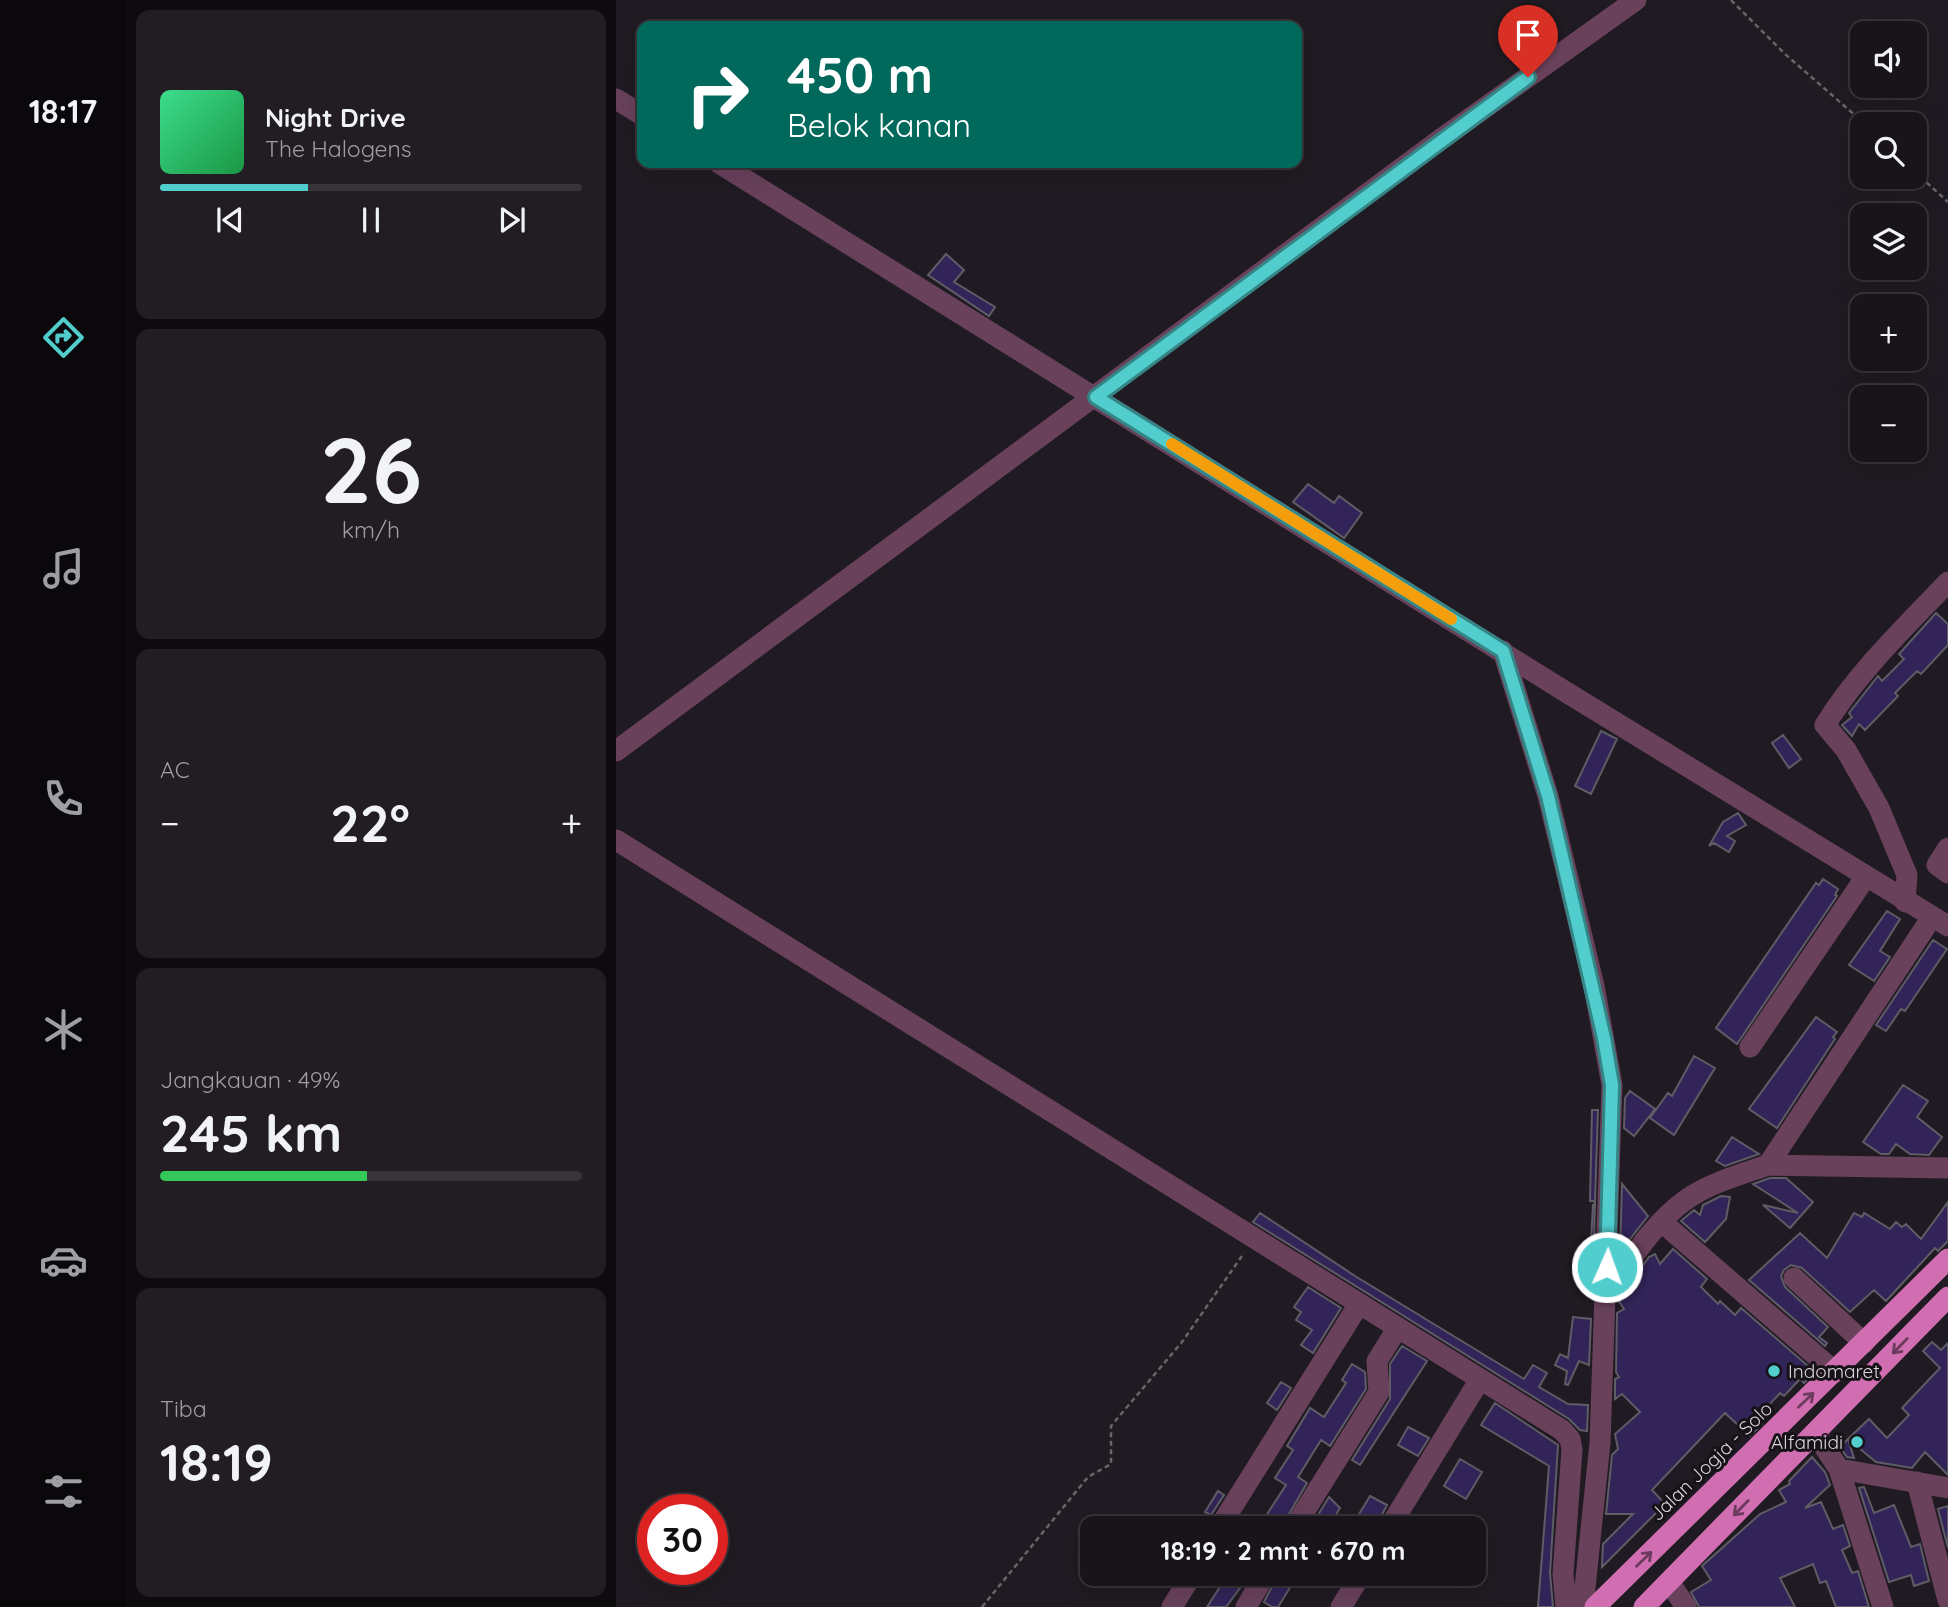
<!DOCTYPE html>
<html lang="id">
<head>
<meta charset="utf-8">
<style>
  body { margin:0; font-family:Quicksand,sans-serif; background:#211d23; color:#f1f3f6; height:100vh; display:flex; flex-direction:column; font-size:26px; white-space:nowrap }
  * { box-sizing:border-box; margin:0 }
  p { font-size:23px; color:#9f9ea2 }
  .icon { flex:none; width:38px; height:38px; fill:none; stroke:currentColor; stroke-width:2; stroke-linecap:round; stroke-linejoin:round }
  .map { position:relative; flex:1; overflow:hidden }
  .panel { display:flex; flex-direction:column; gap:10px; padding:10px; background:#0d0b0e; width:490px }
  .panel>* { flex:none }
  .guide { position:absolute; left:21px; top:21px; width:665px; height:147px; border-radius:14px; box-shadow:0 7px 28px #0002,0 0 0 2px #363339; background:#00695c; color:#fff; overflow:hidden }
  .tools { position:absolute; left:1234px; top:21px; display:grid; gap:14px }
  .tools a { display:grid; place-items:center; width:77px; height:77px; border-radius:14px; background:#18141a; box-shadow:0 7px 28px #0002,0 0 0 2px #363339; font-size:35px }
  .speed { position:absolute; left:21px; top:1494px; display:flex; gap:14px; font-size:35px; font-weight:700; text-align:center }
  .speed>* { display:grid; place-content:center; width:91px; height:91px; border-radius:50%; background:#18141a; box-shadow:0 7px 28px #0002,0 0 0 2px #363339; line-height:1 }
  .speed .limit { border:10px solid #d22; background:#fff; color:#111 }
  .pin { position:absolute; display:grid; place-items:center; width:60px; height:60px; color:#fff; margin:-72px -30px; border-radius:50% 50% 50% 0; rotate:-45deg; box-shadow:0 0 7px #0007 }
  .pin .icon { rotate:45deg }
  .me { position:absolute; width:77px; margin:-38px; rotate:2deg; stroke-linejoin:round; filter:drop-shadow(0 0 5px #0008) }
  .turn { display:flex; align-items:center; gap:24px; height:147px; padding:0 35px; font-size:32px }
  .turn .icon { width:91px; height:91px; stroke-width:2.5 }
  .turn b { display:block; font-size:49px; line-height:60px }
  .big { font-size:52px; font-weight:700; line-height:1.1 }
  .panel .tile { flex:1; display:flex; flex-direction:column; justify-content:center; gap:10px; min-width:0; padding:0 24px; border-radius:14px; background:#211d23 }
  .panel .dial { align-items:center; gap:0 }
  .dial b { font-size:91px; line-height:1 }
  .song { display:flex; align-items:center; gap:21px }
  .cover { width:84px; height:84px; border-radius:10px; background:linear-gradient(135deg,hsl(150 70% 55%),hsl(140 70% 35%)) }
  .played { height:7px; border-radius:4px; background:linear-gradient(90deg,#52cdce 35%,#363339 35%) }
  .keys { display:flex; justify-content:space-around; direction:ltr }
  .heat { display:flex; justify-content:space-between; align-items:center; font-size:38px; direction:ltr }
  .charge { height:10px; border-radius:5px; background:linear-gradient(90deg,#34c759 49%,#363339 0) }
  .trip { position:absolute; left:464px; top:1516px; width:406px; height:70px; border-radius:14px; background:#18141a; box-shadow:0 7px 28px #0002,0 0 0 2px #363339; font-weight:700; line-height:70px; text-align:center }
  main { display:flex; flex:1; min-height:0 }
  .dock { display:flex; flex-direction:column; width:126px; justify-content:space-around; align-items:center; background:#0a080a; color:#9f9ea2 }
  .dock .icon { width:49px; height:49px }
  .dock .active { color:#52cdce }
  .dock b { font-size:32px; color:#f1f3f6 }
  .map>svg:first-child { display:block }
  .building { fill:#322458; stroke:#5e5c65; stroke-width:2 }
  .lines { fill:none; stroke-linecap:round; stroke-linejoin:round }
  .path { stroke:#68646a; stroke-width:2.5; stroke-dasharray:5 3.5; stroke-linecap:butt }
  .minor { stroke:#69415b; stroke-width:21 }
  .highway { stroke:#d16eb2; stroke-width:21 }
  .oneway { stroke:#6a3b5d }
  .route-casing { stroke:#358586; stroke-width:18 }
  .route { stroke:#52cdce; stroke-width:12 }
  .slow { stroke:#f59e0b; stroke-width:12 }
  .poi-dot { fill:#52cdce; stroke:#161218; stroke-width:2.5 }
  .labels { text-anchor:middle; stroke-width:6; stroke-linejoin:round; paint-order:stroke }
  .poi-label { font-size:19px; fill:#dad7dc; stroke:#161218; text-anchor:start }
  .street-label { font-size:19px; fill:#dad7dc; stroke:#161218 }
</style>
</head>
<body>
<main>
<nav class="dock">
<b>18:17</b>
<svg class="icon active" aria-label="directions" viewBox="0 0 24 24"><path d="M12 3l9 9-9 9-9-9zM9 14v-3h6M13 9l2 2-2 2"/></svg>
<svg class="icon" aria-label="music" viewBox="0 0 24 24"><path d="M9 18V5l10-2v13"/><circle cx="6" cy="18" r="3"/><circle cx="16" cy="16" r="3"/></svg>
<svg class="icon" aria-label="phone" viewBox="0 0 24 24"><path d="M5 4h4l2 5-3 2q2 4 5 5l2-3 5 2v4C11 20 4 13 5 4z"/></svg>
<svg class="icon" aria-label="climate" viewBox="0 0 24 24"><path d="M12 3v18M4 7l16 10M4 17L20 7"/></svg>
<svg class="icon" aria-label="car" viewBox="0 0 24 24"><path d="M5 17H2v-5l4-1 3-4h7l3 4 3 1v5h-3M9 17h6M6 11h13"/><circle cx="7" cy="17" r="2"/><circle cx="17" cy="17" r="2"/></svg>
<svg class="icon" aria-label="filters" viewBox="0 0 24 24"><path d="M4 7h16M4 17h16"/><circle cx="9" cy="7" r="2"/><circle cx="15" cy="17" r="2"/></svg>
</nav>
<section class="panel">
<div class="tile">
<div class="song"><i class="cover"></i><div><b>Night Drive</b><p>The Halogens</p></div></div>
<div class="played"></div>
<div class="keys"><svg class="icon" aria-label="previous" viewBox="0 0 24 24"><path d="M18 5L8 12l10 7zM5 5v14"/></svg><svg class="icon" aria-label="pause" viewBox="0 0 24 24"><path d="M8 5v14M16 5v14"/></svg><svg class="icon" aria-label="next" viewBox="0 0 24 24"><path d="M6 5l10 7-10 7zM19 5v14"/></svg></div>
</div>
<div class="tile dial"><b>26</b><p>km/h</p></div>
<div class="tile"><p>AC</p>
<div class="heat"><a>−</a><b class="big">22°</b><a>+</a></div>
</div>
<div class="tile"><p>Jangkauan · 49%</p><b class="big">245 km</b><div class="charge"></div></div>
<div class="tile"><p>Tiba</p><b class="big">18:19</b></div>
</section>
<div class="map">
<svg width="1332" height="1607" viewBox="0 0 1332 1607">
  <rect width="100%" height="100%" fill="#201b22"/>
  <path class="building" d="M330,254L348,270L338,282L379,307L373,316L312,275Z
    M692,484L718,503L723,496L746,513L728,538L677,502Z
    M1320,613L1332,624V645L1305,674L1301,671L1279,693L1282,696L1249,730L1243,724L1236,736L1226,725L1236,717L1233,713L1262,676L1266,681L1288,659L1283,654Z
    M985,731L1001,739L975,794L959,786Z
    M1167,735L1185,759L1173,768L1156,743Z
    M1122,813L1130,825L1111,836L1119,841L1113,852L1098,843L1093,846L1107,822Z
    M1207,879L1222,889L1219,895L1221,896L1121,1044L1100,1028L1200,883L1203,885Z
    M1271,911L1284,919L1264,951L1274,957L1258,981L1233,965Z
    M1317,940L1331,949L1289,1011L1285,1009L1270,1031L1260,1025Z
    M1200,1017L1221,1032L1217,1037L1219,1039L1161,1128L1133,1109Z
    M1078,1056L1099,1068L1058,1135L1034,1118L1052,1093L1056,1096Z
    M1287,1085L1312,1101L1301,1117L1326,1137L1313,1155L1294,1154L1280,1144L1273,1154H1265L1247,1142Z
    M1014,1091L1039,1109L1018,1136L1008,1128L1009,1098Z
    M976,1110H982L979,1201H974Z
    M1116,1137L1143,1154L1109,1166L1100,1161Z
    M1154,1178H1170L1197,1202L1174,1228L1147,1205L1182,1213L1137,1184Z
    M1006,1184L1032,1216L1004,1252Z
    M1105,1196L1114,1197L1110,1219L1089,1242L1065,1221L1078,1210L1084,1215L1087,1205Z
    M1332,1202V1241L1322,1251L1319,1248L1270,1301L1258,1290L1234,1312L1186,1268L1175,1265L1168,1270L1165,1276L1169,1287L1212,1327L1203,1337L1211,1343L1209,1346L1133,1280L1184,1233L1211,1258L1238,1213L1246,1217L1248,1213L1274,1229L1280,1222L1286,1227L1290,1224L1305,1239Z
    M979,1203L977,1274L973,1277L977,1205Z
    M644,1213L739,1276L908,1379L917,1365L931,1373L923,1387L952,1404L972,1405L971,1431L964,1430L953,1419L637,1222Z
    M1057,1249L1091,1279L1085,1287L1102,1304L1104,1301L1119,1315L1125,1308L1199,1372L1188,1383L1184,1379L1168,1396L1164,1393L1141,1418L1146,1424L1134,1436L1109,1413L1036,1490L1049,1504L986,1567L987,1544L1017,1514H990L996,1455L1002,1449L999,1434L1024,1412L1006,1394L999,1399V1379L1003,1377L1000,1372L1001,1313L1008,1309L1002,1300L1033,1257L1039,1254L1044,1264Z
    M692,1287L725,1308L697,1353L685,1345L696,1330L680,1320L685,1312L678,1307Z
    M957,1317L975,1319L973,1365L963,1361L952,1385L949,1384L951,1371L939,1365L944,1354L952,1358Z
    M1316,1342L1325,1350L1332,1343V1475L1309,1452L1296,1468L1260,1462L1232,1439L1253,1419L1271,1438L1293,1415L1286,1408L1324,1368L1307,1351Z
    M786,1346L811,1361L744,1465L736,1460L774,1399V1364Z
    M736,1364L749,1372L750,1389L714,1446L705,1440L682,1477L691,1483L665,1528H642L670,1485L659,1478L677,1450L671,1446L694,1408L708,1417L730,1383L726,1380Z
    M665,1382L675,1388L661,1410L651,1403Z
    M879,1403L942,1445L934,1573L937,1607H922L933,1466L865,1425Z
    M792,1427L813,1438L802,1456L782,1445Z
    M1232,1439L1238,1458L1231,1457L1224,1447Z
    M1196,1457L1209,1472L1214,1485L1189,1508L1205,1502L1217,1529L1227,1525L1234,1546L1226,1550L1236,1573L1242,1571L1253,1607H1220L1210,1581L1204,1583L1197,1564L1164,1578L1179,1607H1083L1075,1592L1095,1580L1086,1566L1144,1514L1170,1502L1163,1490L1174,1484L1173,1481Z
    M844,1459L866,1472L850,1499L828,1486Z
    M1248,1487L1258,1513L1278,1505L1295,1547L1304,1544L1313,1581L1298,1586L1295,1575L1273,1582L1243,1488Z
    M602,1491L608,1495L595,1515L589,1512Z
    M754,1496L771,1505L760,1526L742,1516Z
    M713,1497L724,1508L712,1528H694Z
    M1332,1506V1548L1322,1509Z
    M600,1573H635L610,1607H591L609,1579Z
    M663,1573H683L662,1607H656L648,1602Z"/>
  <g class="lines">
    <path class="path" d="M1115,0L1169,54L1249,124
      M1298,171L1332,202
      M366,1607L472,1477L495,1464V1426L566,1342L628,1253"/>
    <path class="minor" d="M0,99L26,115
      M103,163L950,692L1332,926
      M887,651L932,796L978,986L996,1085L984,1443L967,1607
      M0,751L825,139L1020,0
      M0,840L946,1430L954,1439L956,1449L947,1574L950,1607
      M1332,848L1321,865L1332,873
      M1289,902L1291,875L1263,808L1230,750L1209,725C1242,672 1289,627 1332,582
      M1134,1047L1249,878
      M1152,1165L1316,917
      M1047,1223L1219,1372
      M1178,1278L1248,1343
      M990,1294C1013,1262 1038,1222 1071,1199C1094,1183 1126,1174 1152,1165L1332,1168
      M1199,1433L1223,1469L1267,1607
      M1223,1469L1332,1488
      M1301,1482L1332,1600
      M603,1528L743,1304
      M678,1528L763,1392L761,1361L781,1329
      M773,1528L863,1381
      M1053,1582L1070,1607
      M556,1607L577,1573
      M630,1607L650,1573
      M725,1607L746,1573"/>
    <path class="highway" d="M979,1607L1332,1259
      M1028,1607L1332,1297"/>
  </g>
  <defs><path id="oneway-shaft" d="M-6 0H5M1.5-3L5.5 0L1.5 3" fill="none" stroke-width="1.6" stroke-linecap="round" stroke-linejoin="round" transform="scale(1.75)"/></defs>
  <g class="oneway">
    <use href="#oneway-shaft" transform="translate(1284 1346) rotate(134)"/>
    <use href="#oneway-shaft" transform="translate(1190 1400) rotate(-44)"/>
    <use href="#oneway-shaft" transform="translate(1125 1508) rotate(134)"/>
    <use href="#oneway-shaft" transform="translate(1028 1559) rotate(-44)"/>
  </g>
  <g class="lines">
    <g class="route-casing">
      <path id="route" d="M912,77L480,397L887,651L932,796L988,1038L996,1085L991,1267"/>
    </g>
    <use href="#route" class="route"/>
    <path class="slow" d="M556,444L835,619"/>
  </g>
  <g class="poi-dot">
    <circle cx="1158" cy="1371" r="7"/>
    <circle cx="1241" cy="1442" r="7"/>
  </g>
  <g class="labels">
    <g class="poi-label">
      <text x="1172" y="1378">Indomaret</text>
      <text x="1227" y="1449" text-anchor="end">Alfamidi</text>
    </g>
    <g class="street-label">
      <text transform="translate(1095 1461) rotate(-44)" y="7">Jalan Jogja - Solo</text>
    </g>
  </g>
</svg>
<div class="tools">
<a><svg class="icon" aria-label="sound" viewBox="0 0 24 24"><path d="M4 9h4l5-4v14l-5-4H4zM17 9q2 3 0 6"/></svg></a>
<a><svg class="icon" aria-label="search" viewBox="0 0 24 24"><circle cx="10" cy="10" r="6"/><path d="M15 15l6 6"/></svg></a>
<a><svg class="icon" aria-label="layers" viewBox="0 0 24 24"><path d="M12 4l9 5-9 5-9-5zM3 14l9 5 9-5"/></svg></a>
<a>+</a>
<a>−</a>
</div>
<div class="speed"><div class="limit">30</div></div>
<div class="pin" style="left:912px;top:77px;background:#d93025"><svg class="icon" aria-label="arrive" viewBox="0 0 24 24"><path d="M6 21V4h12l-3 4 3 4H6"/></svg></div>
<svg class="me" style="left:991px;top:1267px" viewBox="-20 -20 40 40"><circle r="17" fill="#52cdce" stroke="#fff" stroke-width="3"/><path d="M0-11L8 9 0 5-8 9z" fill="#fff"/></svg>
<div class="trip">18:19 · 2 mnt · 670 m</div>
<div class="guide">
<div class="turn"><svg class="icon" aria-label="right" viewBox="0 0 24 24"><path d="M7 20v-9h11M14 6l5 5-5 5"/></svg><div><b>450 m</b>Belok kanan</div></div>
</div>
</div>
</main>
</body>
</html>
